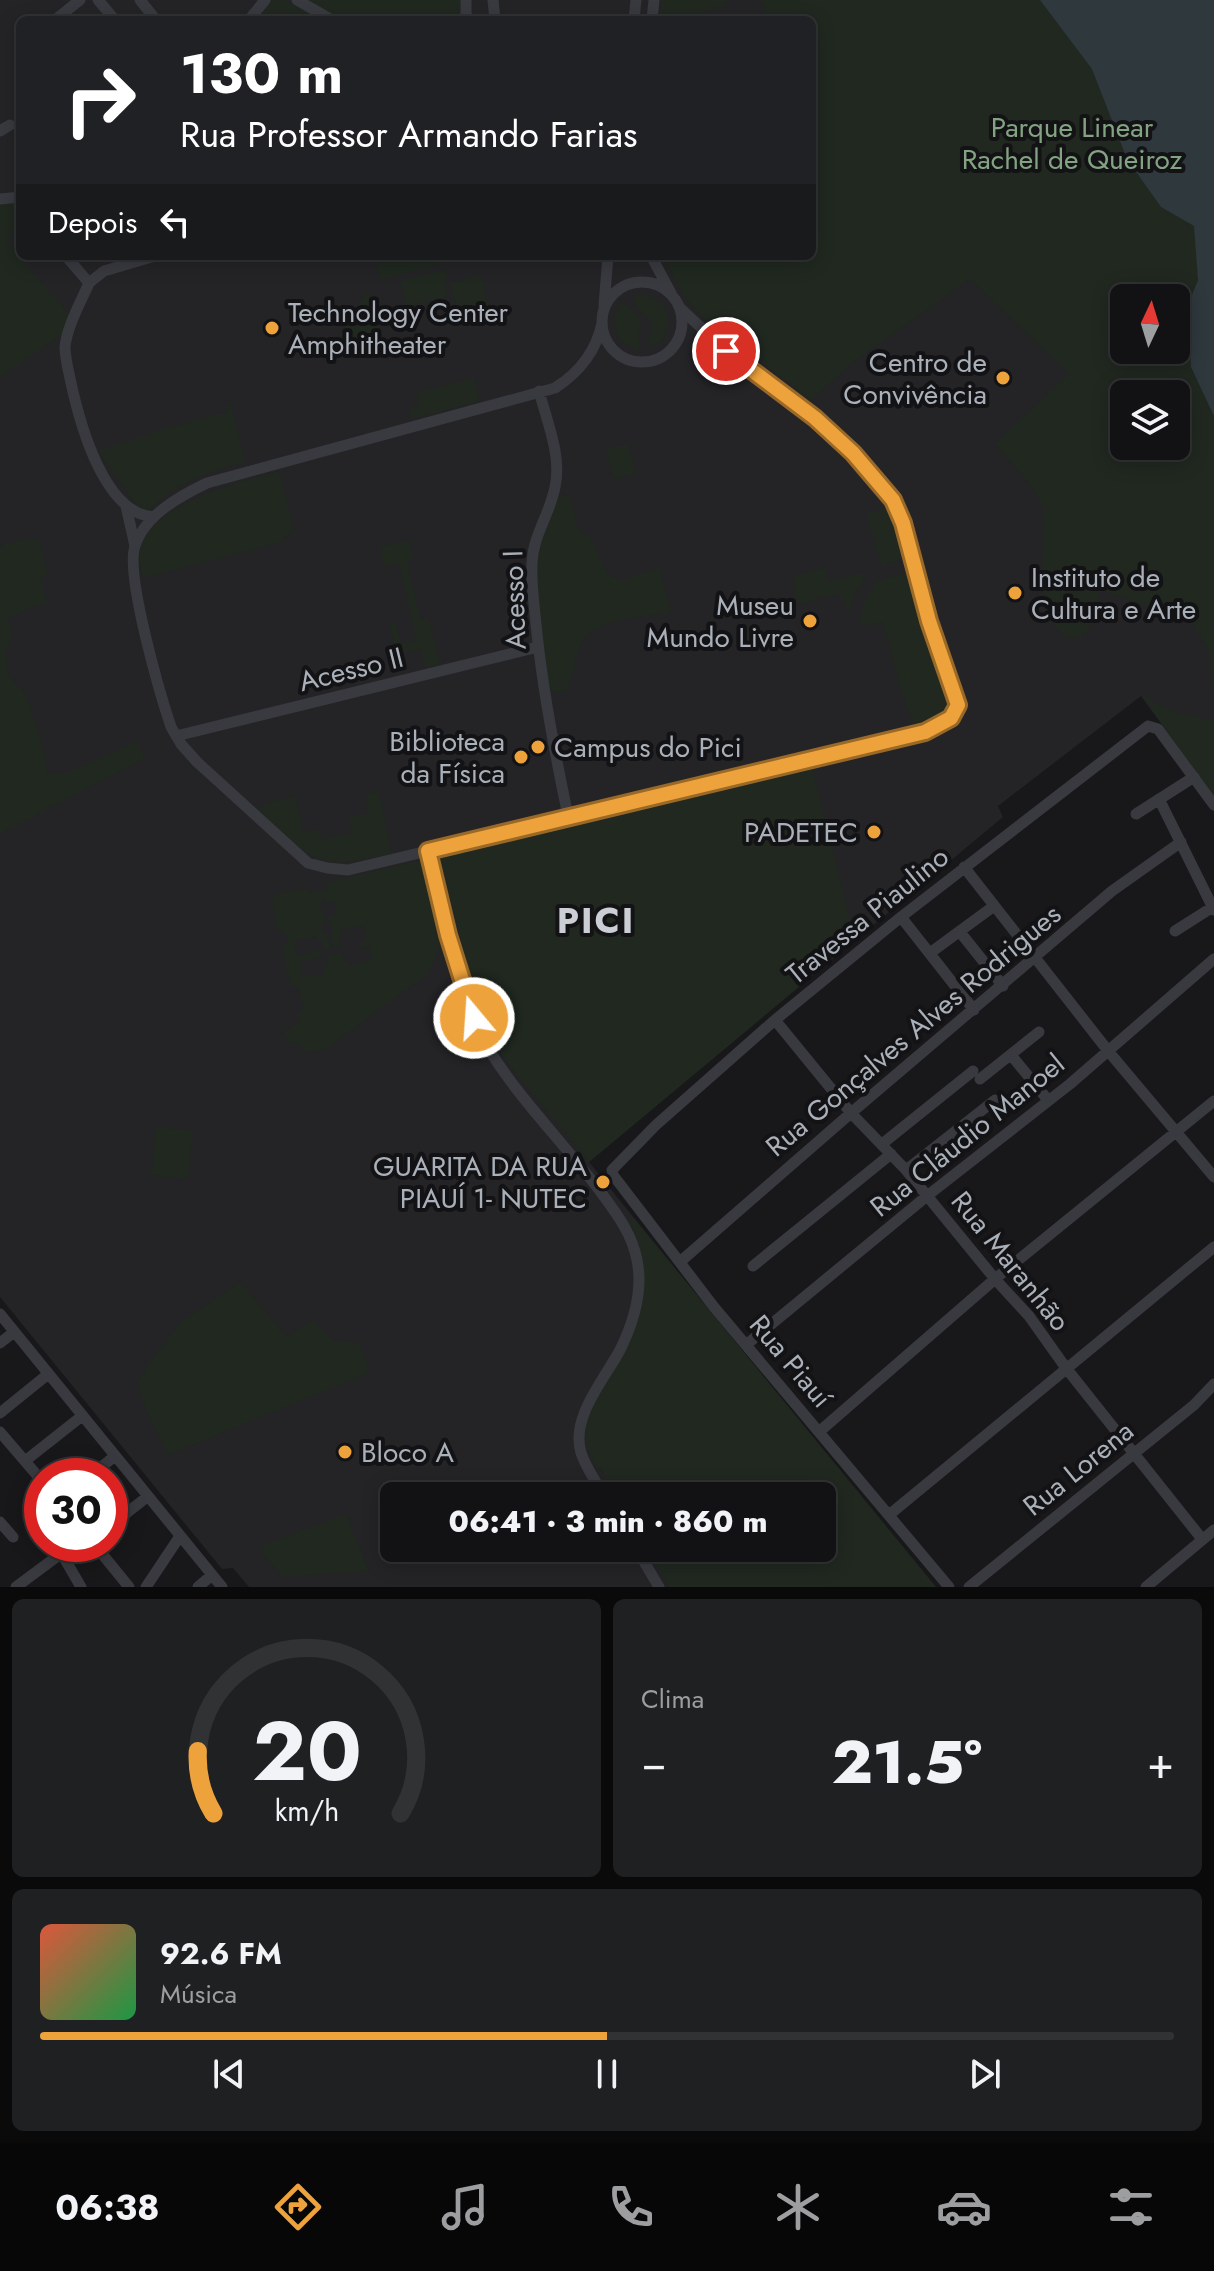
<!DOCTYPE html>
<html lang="pt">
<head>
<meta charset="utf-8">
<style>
  body { margin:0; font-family:Jost,sans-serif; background:#1f2022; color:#f1f3f6; height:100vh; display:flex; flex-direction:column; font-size:30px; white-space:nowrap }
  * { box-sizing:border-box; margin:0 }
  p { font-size:26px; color:#9c9ea0 }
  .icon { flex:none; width:44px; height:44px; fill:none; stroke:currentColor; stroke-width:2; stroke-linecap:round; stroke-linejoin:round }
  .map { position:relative; height:1587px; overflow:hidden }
  .side { display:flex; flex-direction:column; gap:12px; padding:12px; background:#0a0a0b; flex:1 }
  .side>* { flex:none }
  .banner { position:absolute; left:16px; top:16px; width:800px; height:244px; border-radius:12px; box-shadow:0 4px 20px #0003,0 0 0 2px #313234; background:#202124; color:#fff; overflow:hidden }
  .needle { width:52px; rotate:4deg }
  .fabs { position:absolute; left:1110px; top:284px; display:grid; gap:16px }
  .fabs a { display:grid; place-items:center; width:80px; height:80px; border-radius:12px; background:#121214; box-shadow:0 4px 20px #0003,0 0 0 2px #313234; font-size:40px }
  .speed { position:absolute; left:24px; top:1458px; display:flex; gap:16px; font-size:40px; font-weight:700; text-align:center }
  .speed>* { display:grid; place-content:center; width:104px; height:104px; border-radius:50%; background:#121214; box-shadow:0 4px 20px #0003,0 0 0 2px #313234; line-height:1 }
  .speed .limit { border:12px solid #d22; background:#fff; color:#111 }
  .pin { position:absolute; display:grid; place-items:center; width:68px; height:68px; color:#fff; margin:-34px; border:4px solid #fff; border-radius:50%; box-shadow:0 2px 8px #0007 }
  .me { position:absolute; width:88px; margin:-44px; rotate:342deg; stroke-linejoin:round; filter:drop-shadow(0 0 6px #0008) }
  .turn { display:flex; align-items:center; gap:28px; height:168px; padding:0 32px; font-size:36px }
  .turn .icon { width:104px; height:104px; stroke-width:2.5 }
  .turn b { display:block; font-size:56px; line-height:68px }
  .then { display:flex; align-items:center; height:76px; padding:0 32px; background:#0003; gap:16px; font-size:30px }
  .big { font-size:60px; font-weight:800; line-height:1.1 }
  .side .card { flex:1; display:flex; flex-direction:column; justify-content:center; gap:12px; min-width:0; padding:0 28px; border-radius:12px; background:#1f2022 }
  .side .dial { align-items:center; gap:0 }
  .dial svg { height:208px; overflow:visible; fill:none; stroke:#313234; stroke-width:7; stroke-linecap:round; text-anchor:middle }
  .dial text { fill:#f1f3f6; stroke:none }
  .song { display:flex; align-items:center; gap:24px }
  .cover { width:96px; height:96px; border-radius:12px; background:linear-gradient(135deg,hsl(10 70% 55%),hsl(140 70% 35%)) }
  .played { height:8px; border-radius:4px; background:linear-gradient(90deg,#eda23c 50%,#313234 50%) }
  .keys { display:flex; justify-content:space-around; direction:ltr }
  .heat { display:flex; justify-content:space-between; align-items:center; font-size:44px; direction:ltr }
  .side .tiles { flex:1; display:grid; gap:12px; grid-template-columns:1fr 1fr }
  .card:last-child { grid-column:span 2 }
  .trip { position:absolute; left:380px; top:1482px; width:456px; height:80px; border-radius:12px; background:#121214; box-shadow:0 4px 20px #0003,0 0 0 2px #313234; font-weight:800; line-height:80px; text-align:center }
  .tab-bar { display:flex; height:128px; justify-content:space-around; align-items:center; background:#070708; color:#9c9ea0 }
  .tab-bar .icon { width:56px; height:56px }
  .tab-bar .on { color:#eda23c }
  .tab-bar b { font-size:36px; color:#f1f3f6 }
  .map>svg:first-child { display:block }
  .built { fill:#242427; fill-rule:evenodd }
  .green { fill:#202820; fill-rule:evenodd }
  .water { fill:#2e383d }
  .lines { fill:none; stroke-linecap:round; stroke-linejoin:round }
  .minor { stroke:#393a3f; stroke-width:11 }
  .route-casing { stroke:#9a6927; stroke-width:20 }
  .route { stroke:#eda23c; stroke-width:14 }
  .poi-dot { fill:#eda23c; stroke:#131315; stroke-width:3 }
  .labels { text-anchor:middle; stroke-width:8; stroke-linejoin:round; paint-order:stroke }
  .park-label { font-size:28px; fill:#83a382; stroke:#131315 }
  .poi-label { font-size:28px; fill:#aab0b9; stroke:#131315; text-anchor:end }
  .street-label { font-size:28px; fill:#aab0b9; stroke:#131315 }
  .district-label { font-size:36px; font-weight:bold; letter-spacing:2px; fill:#cbcfd5; stroke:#131315 }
</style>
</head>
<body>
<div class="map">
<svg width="1214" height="1587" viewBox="0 0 1214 1587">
  <rect width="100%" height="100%" fill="#18181a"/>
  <path class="built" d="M0,0H1214V797L1141,696L998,806L1003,817L589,1162L748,1360L936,1587H249L233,1568L222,1569L0,1297ZM20,20H812V256H20ZM1124,298H1176V350H1124ZM1124,394H1176V446H1124ZM394,1496H822V1548H394Z"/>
  <path class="green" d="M271,0H285L322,20H258Z
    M302,0H461L460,11L463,20H355L342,13L334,18Z
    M662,0H725L726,6L686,17V20H659Z
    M762,0H1214V686C1210,674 1212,664 1209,653C1206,640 1195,630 1191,617L1142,605L1100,589L1095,621L1081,637H1065C1027,602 1049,552 1043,510C1040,491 1008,460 995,444L1069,374L970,279L857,359L811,400L705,320L684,296L663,256H812V20H766ZM1124,298H1176V350H1124ZM1124,394H1176V446H1124Z
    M20,202V225L7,241L15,253L69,314L63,334L0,377V203Z
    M398,256H443L445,263L381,280L376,262Z
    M446,269L448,279L444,281L448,296L407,307L400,281Z
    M480,276L492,318L462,326L450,283Z
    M370,292L381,333L349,341L345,328L365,293Z
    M645,295L662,303L669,320L664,338L653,347L648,342L652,330L651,319C640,314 635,307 634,296Z
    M622,303L636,312L642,322L638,330L640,350C616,345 607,322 622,303Z
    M474,378L480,401L412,419L409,409L419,406L416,393Z
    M230,402L245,462C205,473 181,481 149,510L138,507L98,451L167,428L227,412L226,405Z
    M628,444L636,473L614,479L606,449Z
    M279,471L293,528L281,542L142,578C141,569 139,561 140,553C147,504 240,482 279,471Z
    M569,495L579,531L589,535L608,575L621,580L660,568L671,613C647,616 594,619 582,642C574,657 574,676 566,691L555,692L547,687L535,585L539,545L558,497Z
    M889,507L898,524L905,557L882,566L867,514Z
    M24,540H39L48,576L40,578L47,603L24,610L8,619L12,635L5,654L9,676L25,693L38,730L48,774H65L137,742L145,758L0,834V548L5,544Z
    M409,540L413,559L407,561L421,620L429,619L440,662L438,665L426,668L421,649L397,654L389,623L396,622L401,644L417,641L399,564L384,567L380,547Z
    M825,567L829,581L869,572L856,592L848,614L844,599H841L839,593L797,604L793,577Z
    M905,573L908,574L932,651L952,699V708L948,712L916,728L903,697L883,622L861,627C858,609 868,596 877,581Z
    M1142,696L1174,712L1214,721V797Z
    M812,768L855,940L589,1162L500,1053L480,1016L440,858Z
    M379,791L392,854C313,872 314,861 257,809L271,802L295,796L303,833L319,829L323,840L352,833L349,817L365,814L369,809L365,794Z
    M419,861L423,865L443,938L428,974L324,1050L305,1052L298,1041L292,1045L283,1033L300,1022L298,1015L304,1009L299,989L291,986L282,948L288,942L285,932L277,930L272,899L275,895L305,888L311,893L326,890L329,882ZM325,898L327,903L334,902L337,914L327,917L333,929L331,934L334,949L341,945L338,936L341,935V930L364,925L367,939L361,941L362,947L369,946L372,960L349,966L348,961L344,962L342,952L326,956L328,966L325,967L323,976L317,977L315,974L302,977L299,962L322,957L321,950L297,956L294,941L317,936L318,940H322L324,949L331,950L327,935L323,932L322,925L324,921L320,902Z
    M156,1127L193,1130L188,1179L151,1175Z
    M634,1218L936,1587H669L646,1548H822V1496H616L600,1468L597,1469C566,1416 605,1392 625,1347C631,1333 642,1278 642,1262C642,1249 635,1234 629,1222Z
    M240,1282L287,1337L312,1320L334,1341L358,1342L367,1363L368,1373L168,1455L150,1418L137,1384L151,1361L181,1322Z
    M346,1514L369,1571L283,1577L261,1552L264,1545Z"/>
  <path class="water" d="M1040,0H1214V416L1191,367L1188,305L1198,280L1194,226L1161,207L1127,159L1092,69Z"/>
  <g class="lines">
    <path class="minor" d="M98,0L115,20
      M140,0L156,20
      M297,0L332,20
      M466,0V14L470,20
      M493,0L495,20
      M55,20L80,0
      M249,20L265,0
      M634,20L636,0
      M652,20L654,0
      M0,131L10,125
      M0,199L20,197
      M66,256L89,283
      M651,256L671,293
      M602 322a40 40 0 1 1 80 0a40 40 0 1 1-80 0Z
      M604,305L608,256
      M602,323C596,352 580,372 555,388L207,483C180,496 145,515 135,546C125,574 160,694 171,727L181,744L197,762L308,863L327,868L348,870L925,732L942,724L956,712L957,697L929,621L903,523L893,500L853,453L815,418L726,351L679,307
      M539,391C547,422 562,456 555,487C550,514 533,535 532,563C531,583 534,604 536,624C542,687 554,749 567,811
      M126,506L135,546
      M154,517C104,514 80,424 71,383C69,372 65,359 65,347C67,326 81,302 89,283L104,271L155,256
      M176,736L538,647
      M1159,799L1214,910
      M1136,814L1194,777
      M428,851C439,897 450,942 464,986C471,1007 477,1029 488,1048C519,1099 564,1143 600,1191C616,1213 632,1233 637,1260C643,1289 634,1321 621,1348C606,1378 570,1416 581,1453C586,1468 597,1483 604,1496
      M964,867L1109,1052L1214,1177
      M901,917L974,1010
      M1175,931L1213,907
      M960,932L1003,986
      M930,953L994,906
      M775,1020L851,1113L906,1170L995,1279L1029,1316L1066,1368L1202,1539
      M1011,1055L1048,1100
      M980,1079L1039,1032
      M882,1144L973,1071
      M906,1170L995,1100
      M681,1261L851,1113L1112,891L1181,842
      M753,1266L891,1154
      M0,1314L222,1587
      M0,1343L14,1332
      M746,1345L927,1196L1070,1084L1214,959
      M0,1413L47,1375
      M820,1431L995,1279L1214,1101
      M0,1432L42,1481
      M25,1461L82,1416
      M90,1476L115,1456
      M889,1515L1214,1247
      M0,1522L13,1537
      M110,1526L147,1497
      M94,1544L129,1587
      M636,1548L659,1587
      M16,1587L59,1555L63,1556L81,1587
      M146,1587L180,1536
      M198,1587L212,1575
      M949,1587L714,1307L613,1175L612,1170L656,1125L775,1020L901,917L1148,726L1158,729L1214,805
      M969,1587L1194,1405L1214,1384
      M1146,1587L1214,1530"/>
  </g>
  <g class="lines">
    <g class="route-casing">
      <path id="route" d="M474,1018L448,935L428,851L925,732L951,718L958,705L929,621L903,523L893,500L853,453L815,418L726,351"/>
    </g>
    <use href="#route" class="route"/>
  </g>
  <g class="poi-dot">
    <circle cx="272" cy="328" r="8"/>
    <circle cx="1003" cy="378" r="8"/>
    <circle cx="1015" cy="593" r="8"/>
    <circle cx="810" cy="621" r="8"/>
    <circle cx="538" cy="747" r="8"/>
    <circle cx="521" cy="757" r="8"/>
    <circle cx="874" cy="832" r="8"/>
    <circle cx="603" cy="1182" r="8"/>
    <circle cx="345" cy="1452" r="8"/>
  </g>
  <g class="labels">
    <g class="park-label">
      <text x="1072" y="137">Parque Linear<tspan x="1072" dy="32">Rachel de Queiroz</tspan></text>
    </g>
    <g class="poi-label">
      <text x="288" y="322" text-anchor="start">Technology Center<tspan x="288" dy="32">Amphitheater</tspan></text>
      <text x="987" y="372">Centro de<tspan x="987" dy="32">Convivência</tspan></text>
      <text x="1031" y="587" text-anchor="start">Instituto de<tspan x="1031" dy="32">Cultura e Arte</tspan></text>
      <text x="794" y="615">Museu<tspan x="794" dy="32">Mundo Livre</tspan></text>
      <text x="505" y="751">Biblioteca<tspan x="505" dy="32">da Física</tspan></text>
      <text x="554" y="757" text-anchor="start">Campus do Pici</text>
      <text x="858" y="842">PADETEC</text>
      <text x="587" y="1176">GUARITA DA RUA<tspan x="587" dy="32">PIAUÍ 1- NUTEC</tspan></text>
      <text x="361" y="1462" text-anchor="start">Bloco A</text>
    </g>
    <g class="street-label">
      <text transform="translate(514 600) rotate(-92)" y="10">Acesso I</text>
      <text transform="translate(351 669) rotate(-14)" y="10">Acesso II</text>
      <text transform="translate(867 915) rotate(-39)" y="10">Travessa Piaulino</text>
      <text transform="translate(913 1030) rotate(-40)" y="10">Rua Gonçalves Alves Rodrigues</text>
      <text transform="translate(967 1135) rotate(-39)" y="10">Rua Cláudio Manoel</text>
      <text transform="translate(1011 1261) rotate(51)" y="10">Rua Maranhão</text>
      <text transform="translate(791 1361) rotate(50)" y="10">Rua Piauí</text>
      <text transform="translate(1078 1468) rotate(-39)" y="10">Rua Lorena</text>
    </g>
    <g class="district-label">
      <text x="596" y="933">PICI</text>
    </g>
  </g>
</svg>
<div class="fabs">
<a><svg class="needle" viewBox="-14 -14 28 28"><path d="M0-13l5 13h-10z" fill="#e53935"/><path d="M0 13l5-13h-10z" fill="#9c9ea0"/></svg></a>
<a><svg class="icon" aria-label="layers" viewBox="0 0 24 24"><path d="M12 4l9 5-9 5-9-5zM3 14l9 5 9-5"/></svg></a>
</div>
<div class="speed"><div class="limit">30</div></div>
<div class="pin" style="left:726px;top:351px;background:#d93025"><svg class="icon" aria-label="arrive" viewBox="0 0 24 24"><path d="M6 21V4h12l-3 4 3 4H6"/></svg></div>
<svg class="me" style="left:474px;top:1018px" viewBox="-20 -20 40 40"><circle r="17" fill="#eda23c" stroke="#fff" stroke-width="3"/><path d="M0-11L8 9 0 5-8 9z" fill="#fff"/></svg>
<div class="trip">06:41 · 3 min · 860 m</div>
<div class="banner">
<div class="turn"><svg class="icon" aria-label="right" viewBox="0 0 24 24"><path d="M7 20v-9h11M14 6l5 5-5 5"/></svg><div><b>130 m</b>Rua Professor Armando Farias</div></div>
<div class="then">Depois<svg class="icon" aria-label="left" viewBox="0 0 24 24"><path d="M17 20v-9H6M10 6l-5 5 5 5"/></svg></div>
</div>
</div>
<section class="side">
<div class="tiles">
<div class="card dial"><svg viewBox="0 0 100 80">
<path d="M14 69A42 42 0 1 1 86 69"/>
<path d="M14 69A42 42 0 0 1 8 45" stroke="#eda23c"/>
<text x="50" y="56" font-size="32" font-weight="700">20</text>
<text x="50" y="72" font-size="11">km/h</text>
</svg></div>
<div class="card"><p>Clima</p>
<div class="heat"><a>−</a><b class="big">21.5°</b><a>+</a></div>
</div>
<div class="card">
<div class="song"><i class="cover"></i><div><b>92.6 FM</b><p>Música</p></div></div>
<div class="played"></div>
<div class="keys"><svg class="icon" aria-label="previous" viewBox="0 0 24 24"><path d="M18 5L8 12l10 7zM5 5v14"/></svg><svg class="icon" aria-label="pause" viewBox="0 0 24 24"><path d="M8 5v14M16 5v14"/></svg><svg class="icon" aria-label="next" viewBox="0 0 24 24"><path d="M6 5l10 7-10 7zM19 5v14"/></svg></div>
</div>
</div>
</section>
<nav class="tab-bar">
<b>06:38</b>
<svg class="icon on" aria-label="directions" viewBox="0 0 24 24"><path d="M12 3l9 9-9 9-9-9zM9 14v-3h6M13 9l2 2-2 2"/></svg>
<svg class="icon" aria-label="music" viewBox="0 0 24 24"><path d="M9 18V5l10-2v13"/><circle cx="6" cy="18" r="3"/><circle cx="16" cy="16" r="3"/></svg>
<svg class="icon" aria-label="phone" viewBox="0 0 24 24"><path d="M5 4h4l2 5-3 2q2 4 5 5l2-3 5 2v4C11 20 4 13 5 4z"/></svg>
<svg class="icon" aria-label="climate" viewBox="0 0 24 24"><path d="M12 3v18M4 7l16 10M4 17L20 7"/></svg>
<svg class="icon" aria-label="car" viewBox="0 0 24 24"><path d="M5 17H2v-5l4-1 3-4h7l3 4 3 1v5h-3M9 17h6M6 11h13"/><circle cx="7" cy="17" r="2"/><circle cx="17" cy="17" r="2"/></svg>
<svg class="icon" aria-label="filters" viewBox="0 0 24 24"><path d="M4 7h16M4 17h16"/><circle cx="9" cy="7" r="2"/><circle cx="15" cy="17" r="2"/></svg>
</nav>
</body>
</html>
